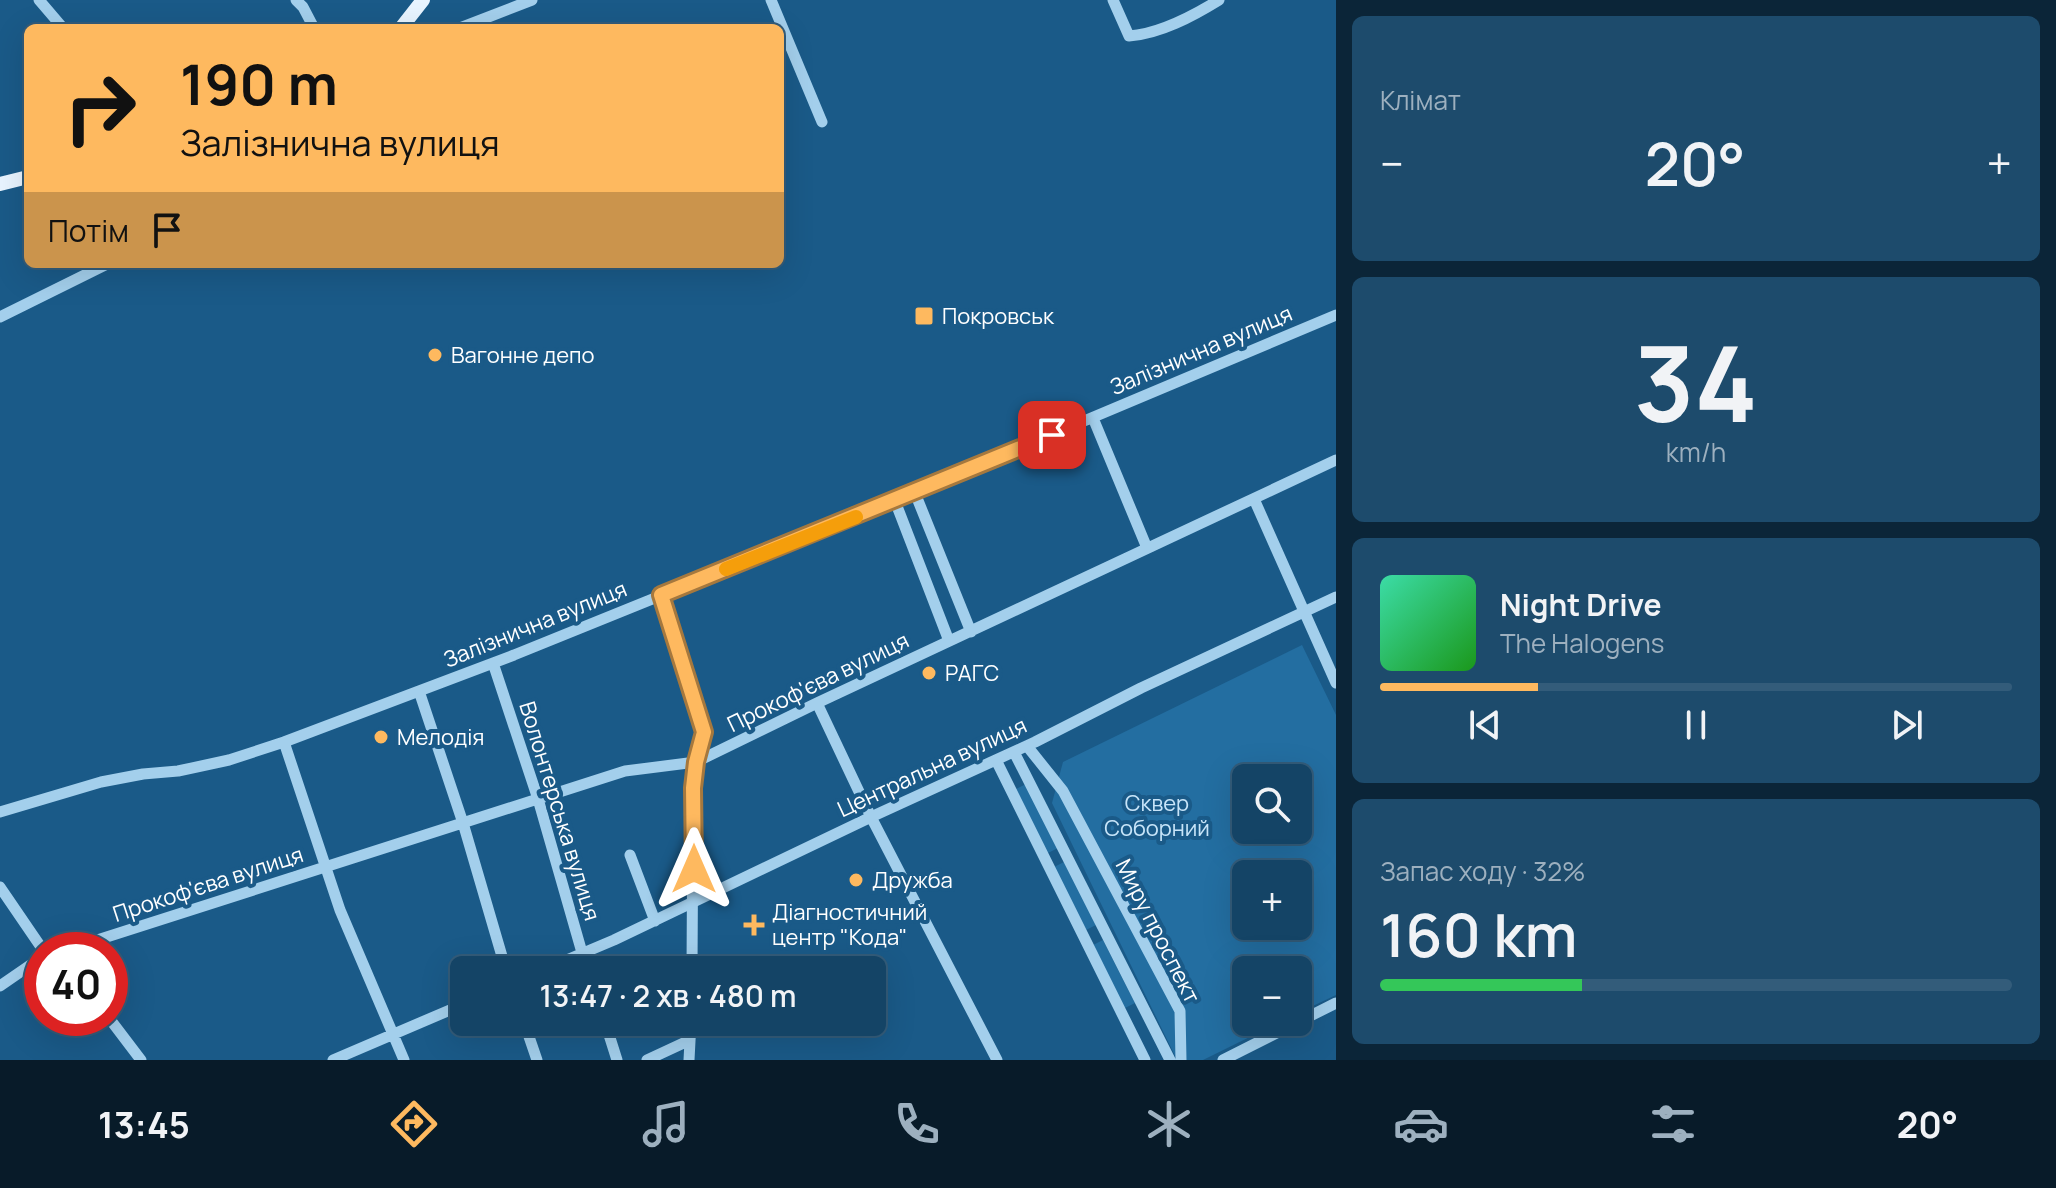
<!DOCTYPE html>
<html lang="uk">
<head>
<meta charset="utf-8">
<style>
  body { margin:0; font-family:Manrope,sans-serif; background:#1d4b6c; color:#f1f3f6; height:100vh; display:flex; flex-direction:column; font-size:30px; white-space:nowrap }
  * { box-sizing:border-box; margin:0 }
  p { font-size:26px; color:#9db0bf }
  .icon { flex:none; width:44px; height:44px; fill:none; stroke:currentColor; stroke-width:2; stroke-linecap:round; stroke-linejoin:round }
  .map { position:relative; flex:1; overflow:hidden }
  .details { display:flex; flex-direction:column; gap:16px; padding:16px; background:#0b2538; width:720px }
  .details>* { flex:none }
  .hud { position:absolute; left:24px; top:24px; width:760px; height:244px; border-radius:12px; box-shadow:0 8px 32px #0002,0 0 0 2px #335c7a; background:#feb95f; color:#111; overflow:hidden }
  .tools { position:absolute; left:1232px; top:764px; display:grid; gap:16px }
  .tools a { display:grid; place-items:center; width:80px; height:80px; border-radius:12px; background:#144466; box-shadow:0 8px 32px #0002,0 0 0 2px #335c7a; font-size:40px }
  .speed { position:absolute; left:24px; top:932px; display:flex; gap:16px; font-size:40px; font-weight:700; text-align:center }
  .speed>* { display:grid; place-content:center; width:104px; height:104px; border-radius:50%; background:#144466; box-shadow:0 8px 32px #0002,0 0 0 2px #335c7a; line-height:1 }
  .speed .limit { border:12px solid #d22; background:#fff; color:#111 }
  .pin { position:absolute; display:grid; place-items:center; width:68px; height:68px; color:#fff; margin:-34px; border-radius:16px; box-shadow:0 4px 12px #0006 }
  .me { position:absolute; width:88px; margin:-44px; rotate:0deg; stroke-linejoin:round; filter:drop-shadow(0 0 6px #0008) }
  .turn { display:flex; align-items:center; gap:28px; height:168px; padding:0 24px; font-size:36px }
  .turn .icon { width:104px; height:104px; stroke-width:2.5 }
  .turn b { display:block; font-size:56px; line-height:68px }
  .then { display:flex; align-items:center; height:76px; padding:0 24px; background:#0003; gap:16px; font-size:30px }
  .big { font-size:60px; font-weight:600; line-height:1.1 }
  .details .widget { flex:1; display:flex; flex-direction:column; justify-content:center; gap:12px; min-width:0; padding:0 28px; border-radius:12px; background:#1d4b6c }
  .details .dial { align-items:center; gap:0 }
  .dial b { font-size:104px; line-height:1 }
  .song { display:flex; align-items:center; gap:24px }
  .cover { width:96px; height:96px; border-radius:12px; background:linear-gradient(135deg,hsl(160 70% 55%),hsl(120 70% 35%)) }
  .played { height:8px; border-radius:4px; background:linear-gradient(90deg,#feb95f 25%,#335c7a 25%) }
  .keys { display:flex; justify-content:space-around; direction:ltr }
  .heat { display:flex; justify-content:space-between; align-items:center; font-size:44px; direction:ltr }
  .charge { height:12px; border-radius:6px; background:linear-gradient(90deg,#34c759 32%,#335c7a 0) }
  .trip { position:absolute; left:450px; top:956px; width:436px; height:80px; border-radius:12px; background:#144466; box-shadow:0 8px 32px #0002,0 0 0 2px #335c7a; font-weight:600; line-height:80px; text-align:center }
  .dock { display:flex; height:128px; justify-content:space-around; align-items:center; background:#081b29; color:#9db0bf }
  .dock .icon { width:56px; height:56px }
  .dock .selected { color:#feb95f }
  .dock b { font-size:36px; color:#f1f3f6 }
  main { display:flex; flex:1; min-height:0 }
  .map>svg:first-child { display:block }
  .green { fill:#236ea1; fill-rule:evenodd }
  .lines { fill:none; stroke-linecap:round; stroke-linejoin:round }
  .minor { stroke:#a3cfec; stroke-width:11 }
  .major { stroke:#e8f4ff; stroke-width:14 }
  .route-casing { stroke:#a5783e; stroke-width:20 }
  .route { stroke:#feb95f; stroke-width:14 }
  .slow { stroke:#f59e0b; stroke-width:14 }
  .poi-dot { fill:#feb95f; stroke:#1a5a88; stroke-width:3 }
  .labels { text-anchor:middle; stroke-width:8; stroke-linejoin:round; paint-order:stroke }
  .poi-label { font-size:22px; fill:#fff; stroke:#1a5a88; text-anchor:start }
  .street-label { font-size:22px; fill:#fff; stroke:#1a5a88 }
  .park-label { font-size:22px; fill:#c8e5f9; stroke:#1a5a88 }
</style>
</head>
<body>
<main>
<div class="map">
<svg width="1336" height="1060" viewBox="0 0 1336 1060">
  <rect width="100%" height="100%" fill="#1a5a88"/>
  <path class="green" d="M1302,645L1336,715V995L1298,1013V970H1246V1022H1280L1203,1060H1177L1052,803L1063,762ZM1246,778H1298V830H1246ZM1246,874H1298V926H1246Z
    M1026,784L1058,848L1046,854L1014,790Z
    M1064,862L1096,925L1084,931L1052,868Z
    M1103,940L1135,1003L1123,1009L1091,946Z"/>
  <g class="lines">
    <path class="minor" d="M39,0L63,28
      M296,0L303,7L314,28
      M771,0L822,122
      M1113,0L1129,36C1160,34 1193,16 1219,0
      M460,28L532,0
      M0,317L107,264
      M1093,418L1147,548
      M915,493L971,632
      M1254,499L1336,683
      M895,501L949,641
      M661,595L701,719L704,732L696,762L693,788L692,970
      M493,663L538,799L587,970
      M419,691L463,823L506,970
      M817,703L871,817L997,1060
      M284,742L340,910L404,1060
      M1027,746L1063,791L1180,1011L1181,1060
      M1014,752L1170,1060
      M996,760L1145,1060
      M0,812L101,782L143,774L178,771L229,760L284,742L514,655L870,511L1336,315
      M630,855L655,921
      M0,887L43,950
      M66,950L625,771L696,762L817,703L1336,460
      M543,970L614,940L871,817L1035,742L1141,688L1336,597
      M0,986L42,957
      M109,1018L141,1060
      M524,1022L537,1060
      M605,1022L617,1060
      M333,1060L464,1004
      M647,1060L690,1040
      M689,1060L691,1022
      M1223,1060L1336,1003"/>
    <path class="major" d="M401,28L423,0
      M0,184L28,177"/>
  </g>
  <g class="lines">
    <g class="route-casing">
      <path id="route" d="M694,869L693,788L696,762L704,732L661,595L1052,435"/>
    </g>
    <use href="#route" class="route"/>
    <path class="slow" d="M726,569L856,517"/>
  </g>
  <g class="poi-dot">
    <rect x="914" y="306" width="20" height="20" rx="4"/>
    <circle cx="435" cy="355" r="8"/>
    <circle cx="929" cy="673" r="8"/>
    <circle cx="381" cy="737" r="8"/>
    <circle cx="856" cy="880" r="8"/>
    <path d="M750 913h8v8h8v8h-8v8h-8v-8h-8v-8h8z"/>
  </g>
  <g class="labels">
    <g class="poi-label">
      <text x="942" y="324">Покровськ</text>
      <text x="451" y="363">Вагонне депо</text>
      <text x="945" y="681">РАГС</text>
      <text x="397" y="745">Мелодія</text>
      <text x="872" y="888">Дружба</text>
      <text x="772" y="920">Діагностичний<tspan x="772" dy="25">центр "Кода"</tspan></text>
    </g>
    <g class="street-label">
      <text transform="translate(1201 350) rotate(-23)" y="8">Залізнична вулиця</text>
      <text transform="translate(535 624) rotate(-22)" y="8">Залізнична вулиця</text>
      <text transform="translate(818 682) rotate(-26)" y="8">Прокоф'єва вулиця</text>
      <text transform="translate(932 767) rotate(-25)" y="8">Центральна вулиця</text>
      <text transform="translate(560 811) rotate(73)" y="8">Волонтерська вулиця</text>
      <text transform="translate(208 884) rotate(-18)" y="8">Прокоф'єва вулиця</text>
      <text transform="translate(1158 931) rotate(63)" y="8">Миру проспект</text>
    </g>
    <g class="park-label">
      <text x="1157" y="811">Сквер<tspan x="1157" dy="25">Соборний</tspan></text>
    </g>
  </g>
</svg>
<div class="tools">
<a><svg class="icon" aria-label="search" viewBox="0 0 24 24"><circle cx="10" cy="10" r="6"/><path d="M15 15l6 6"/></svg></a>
<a>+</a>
<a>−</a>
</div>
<div class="speed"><div class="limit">40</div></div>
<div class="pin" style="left:1052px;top:435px;background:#d93025"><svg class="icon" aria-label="arrive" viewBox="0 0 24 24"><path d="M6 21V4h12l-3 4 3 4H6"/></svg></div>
<svg class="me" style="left:694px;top:869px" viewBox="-20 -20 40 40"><path d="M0-17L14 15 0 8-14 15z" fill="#feb95f" stroke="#fff" stroke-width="4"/></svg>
<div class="trip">13:47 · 2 хв · 480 m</div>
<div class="hud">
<div class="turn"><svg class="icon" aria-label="right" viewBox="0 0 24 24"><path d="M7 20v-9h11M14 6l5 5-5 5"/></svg><div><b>190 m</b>Залізнична вулиця</div></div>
<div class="then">Потім<svg class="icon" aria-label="arrive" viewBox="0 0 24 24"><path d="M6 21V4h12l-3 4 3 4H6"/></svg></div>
</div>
</div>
<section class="details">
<div class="widget"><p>Клімат</p>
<div class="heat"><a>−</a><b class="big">20°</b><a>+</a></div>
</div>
<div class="widget dial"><b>34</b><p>km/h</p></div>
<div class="widget">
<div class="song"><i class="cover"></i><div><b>Night Drive</b><p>The Halogens</p></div></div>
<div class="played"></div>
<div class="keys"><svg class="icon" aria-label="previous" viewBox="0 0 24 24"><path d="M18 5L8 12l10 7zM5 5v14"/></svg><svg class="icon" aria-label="pause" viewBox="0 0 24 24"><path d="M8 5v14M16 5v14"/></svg><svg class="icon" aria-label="next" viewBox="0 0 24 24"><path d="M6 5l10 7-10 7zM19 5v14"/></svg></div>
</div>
<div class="widget"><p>Запас ходу · 32%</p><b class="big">160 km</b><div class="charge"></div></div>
</section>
</main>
<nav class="dock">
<b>13:45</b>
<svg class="icon selected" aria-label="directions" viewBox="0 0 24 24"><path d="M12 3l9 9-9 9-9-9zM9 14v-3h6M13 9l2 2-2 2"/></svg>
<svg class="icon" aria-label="music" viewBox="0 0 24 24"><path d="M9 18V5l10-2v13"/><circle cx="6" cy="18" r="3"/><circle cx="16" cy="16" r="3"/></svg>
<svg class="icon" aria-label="phone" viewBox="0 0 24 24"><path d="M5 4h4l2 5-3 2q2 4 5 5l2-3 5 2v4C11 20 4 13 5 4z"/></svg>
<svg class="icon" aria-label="climate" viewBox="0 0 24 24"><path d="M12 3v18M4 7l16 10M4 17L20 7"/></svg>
<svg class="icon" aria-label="car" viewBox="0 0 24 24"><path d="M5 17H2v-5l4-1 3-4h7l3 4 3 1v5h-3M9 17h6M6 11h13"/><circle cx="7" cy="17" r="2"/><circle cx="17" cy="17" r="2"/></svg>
<svg class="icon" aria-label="filters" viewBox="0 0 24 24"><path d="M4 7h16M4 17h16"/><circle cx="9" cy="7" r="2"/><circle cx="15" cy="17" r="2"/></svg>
<b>20°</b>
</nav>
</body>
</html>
